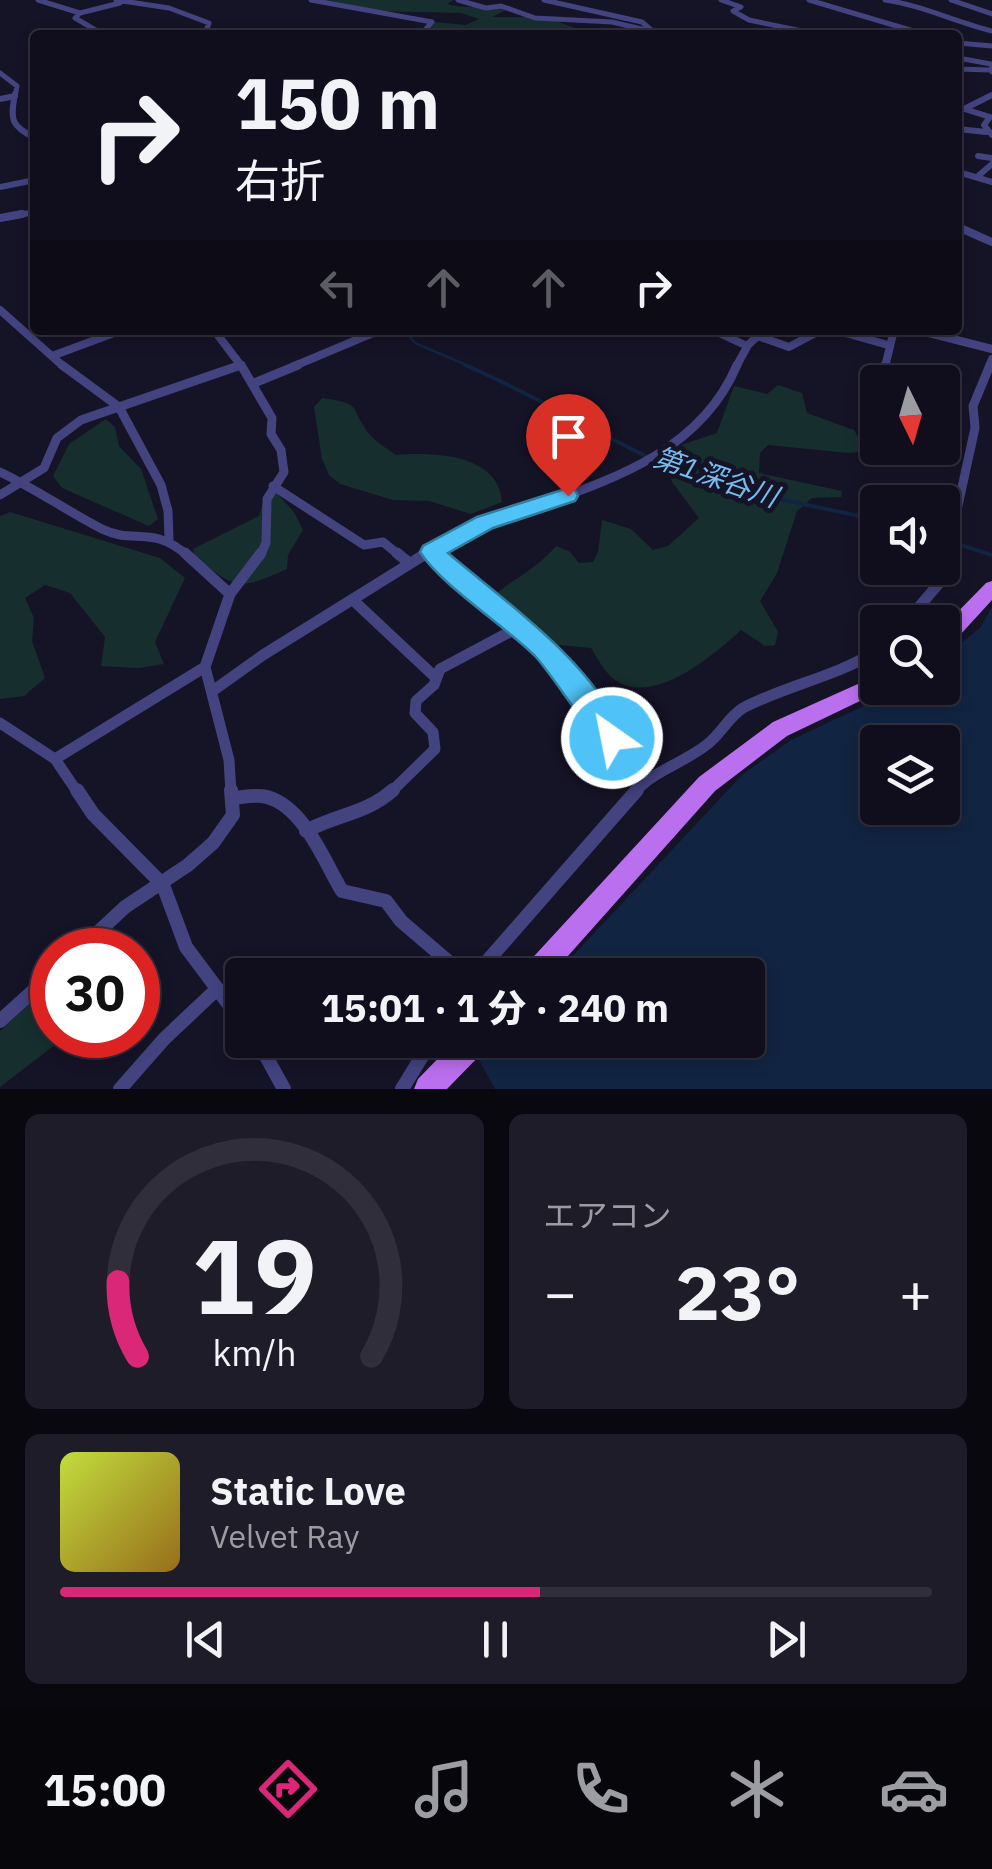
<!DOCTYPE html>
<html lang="ja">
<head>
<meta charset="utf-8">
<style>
  body { margin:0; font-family:"IBM Plex Sans","Noto Sans JP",sans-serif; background:#1e1c29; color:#f1f3f6; height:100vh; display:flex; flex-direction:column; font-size:38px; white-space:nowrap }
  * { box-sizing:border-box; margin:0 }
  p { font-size:32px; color:#9c9ca3 }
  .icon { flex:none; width:55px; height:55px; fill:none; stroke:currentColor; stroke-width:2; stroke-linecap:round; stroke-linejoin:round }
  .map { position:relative; height:1089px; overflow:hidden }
  .side { display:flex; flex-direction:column; gap:25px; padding:25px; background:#09080f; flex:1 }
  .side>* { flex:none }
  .banner { position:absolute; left:30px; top:30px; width:932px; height:305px; border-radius:10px; box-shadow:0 5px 15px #0003,0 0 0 2px #302e3b; background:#100e1c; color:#f1f3f6; overflow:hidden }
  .needle { width:65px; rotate:175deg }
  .tools { position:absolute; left:860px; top:365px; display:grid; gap:20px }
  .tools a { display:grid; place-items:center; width:100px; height:100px; border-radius:10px; background:#100e1c; box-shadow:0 5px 15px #0003,0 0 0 2px #302e3b; font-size:50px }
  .speed { position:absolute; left:30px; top:928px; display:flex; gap:20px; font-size:50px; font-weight:700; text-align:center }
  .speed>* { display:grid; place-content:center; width:130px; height:130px; border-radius:50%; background:#100e1c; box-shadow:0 5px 15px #0003,0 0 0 2px #302e3b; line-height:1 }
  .speed .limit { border:15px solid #d22; background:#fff; color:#111 }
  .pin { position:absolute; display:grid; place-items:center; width:85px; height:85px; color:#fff; margin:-102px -42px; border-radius:50% 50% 50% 0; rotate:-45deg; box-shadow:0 0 10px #0007 }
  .pin .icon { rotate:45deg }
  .me { position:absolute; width:110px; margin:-55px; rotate:327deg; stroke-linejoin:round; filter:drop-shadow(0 0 8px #0008) }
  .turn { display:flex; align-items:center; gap:35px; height:210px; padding:0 40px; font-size:45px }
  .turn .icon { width:130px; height:130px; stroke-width:2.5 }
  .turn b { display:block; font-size:70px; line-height:85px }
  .lanes { display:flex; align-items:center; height:95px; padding:0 40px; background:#0003; justify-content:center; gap:50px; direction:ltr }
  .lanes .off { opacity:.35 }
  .big { font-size:75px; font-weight:800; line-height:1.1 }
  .side .widget { flex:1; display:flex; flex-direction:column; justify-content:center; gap:15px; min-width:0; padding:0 35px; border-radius:15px; background:#1e1c29 }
  .side .dial { align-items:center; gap:0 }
  .dial svg { height:260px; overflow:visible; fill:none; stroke:#302e3b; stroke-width:7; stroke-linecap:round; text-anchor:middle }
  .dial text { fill:#f1f3f6; stroke:none }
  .song { display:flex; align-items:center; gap:30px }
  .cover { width:120px; height:120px; border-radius:15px; background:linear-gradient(135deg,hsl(70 70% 55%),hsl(40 70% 35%)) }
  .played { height:10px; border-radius:5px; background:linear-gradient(90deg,#db2777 55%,#302e3b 55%) }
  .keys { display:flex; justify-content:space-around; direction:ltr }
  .heat { display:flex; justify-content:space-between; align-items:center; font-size:55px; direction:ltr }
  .side .tiles { flex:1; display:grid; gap:25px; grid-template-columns:1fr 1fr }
  .widget:last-child { grid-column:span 2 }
  .trip { position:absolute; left:225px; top:958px; width:540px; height:100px; border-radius:10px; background:#100e1c; box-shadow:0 5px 15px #0003,0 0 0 2px #302e3b; font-weight:800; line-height:100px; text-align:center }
  .menu { display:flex; height:160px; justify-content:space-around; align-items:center; background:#06060b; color:#9c9ca3 }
  .menu .icon { width:70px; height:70px }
  .menu .on { color:#db2777 }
  .menu b { font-size:45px; color:#f1f3f6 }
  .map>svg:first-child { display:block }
  .green { fill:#162f2e }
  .water { fill:#112441; fill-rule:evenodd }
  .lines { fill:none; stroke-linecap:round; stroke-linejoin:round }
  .stream-far1 { stroke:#112441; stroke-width:2.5 }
  .stream { stroke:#112441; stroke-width:4 }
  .minor-far5 { stroke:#434380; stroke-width:5 }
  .minor-far4 { stroke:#434380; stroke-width:6 }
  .minor-far3 { stroke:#434380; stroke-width:8 }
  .minor-far2 { stroke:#434380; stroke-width:9 }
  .minor-far1 { stroke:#434380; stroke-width:11 }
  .minor { stroke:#434380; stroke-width:14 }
  .primary { fill:#ba6fee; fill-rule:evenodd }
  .route { fill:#4fc3f7; stroke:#337fa1; stroke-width:2.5 }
  .labels { text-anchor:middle; stroke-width:10; stroke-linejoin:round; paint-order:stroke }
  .water-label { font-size:28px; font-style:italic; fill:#76bbef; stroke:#151326 }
</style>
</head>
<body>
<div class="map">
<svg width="992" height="1089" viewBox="0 0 992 1089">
  <rect width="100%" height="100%" fill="#151326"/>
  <path class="green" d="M326,0H454L447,4C467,10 488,4 508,9L492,17H546L593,35H445L430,29L435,22L465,25L479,19L461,13L377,11Z
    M778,385L802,393L807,413L854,430L863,446L858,452L849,453L768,445L760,453L759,473L842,491L841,497L812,498L797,511L777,573L760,601L778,632L775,645L765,646L741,630C714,655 653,707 615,680C605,673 598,659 591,648L549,644L492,597C515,577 537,569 556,546L569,551L579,563L593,562L598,552L602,520L631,529L653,550L668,546L699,518L672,482L666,450L717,433L734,386L767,394Z
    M322,398C365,404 348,407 370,435C376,442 388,449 396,455C431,452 499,453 502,502L471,514L429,501L393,500L340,484L329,475L322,459L314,407Z
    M106,419L115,427L119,446L141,469L158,519L149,526L62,488L53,476L69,444Z
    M274,490L294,512L303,530L288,555L287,569C239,591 234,589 194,555L193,549L259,516L263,503Z
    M10,512L160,558L185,578L155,642L164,664L139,668L101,666L105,637L70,593L45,585L25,598L34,618L32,641L45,678L24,696L0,699V516Z
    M45,990L52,1003V1035H68L0,1087V1031Z"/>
  <path class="water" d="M992,607V1089H495L478,1058L495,1040H748V975H555L743,774L791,740L902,688H942L943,657L980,628ZM878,742H942V808H878Z"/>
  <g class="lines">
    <path class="stream-far1" d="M404,330L415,343L471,367"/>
    <path class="stream" d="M465,365C528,392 584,426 646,456
      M654,460L732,489L878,520
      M942,539L992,555"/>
    <path class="minor-far5" d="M38,0L80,13L75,18L104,35
      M116,0L169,8L209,23L206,31L218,35
      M311,0L432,22
      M458,0L486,8L501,6L535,18L612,22L650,31
      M544,0L642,22L657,35
      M721,0L741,7L733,11L749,20L821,35
      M809,0L927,35
      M885,0C921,5 956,22 992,31
      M951,0L992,14
      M80,13L120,3
      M432,22L426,29L442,35
      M310,35H326
      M958,43L992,46
      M958,58L991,64L992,72
      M958,69L989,70
      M0,73L17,86L15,97
      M11,97L15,96
      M988,97L992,95"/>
    <path class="minor-far4" d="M15,94C10,120 11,126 35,138
      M0,99L15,96
      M958,107L990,117L984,125L992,135
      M966,108L992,95
      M958,129L986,132
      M978,156L992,158
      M958,172L992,182
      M977,177L992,164
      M0,187L35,180
      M8,217L35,212"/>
    <path class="minor-far3" d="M0,218L22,214
      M958,227L992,242
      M0,310L64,367
      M214,330L242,367
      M713,330L747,346
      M835,330L888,345
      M917,330L992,349
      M755,335L789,347L821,330
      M52,356L122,330
      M235,367L241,365
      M292,367L380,330
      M736,367L748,345L764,330
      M885,367L894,330
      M989,367L992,359"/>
    <path class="minor-far2" d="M62,365L119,407L161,485L168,511L169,539
      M241,365L272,418L271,434L281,450L284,472L267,499L266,543L260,556
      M885,365V382
      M252,384L298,365
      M870,456L878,424
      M0,472C36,489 67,511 102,529C134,545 152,524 188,556
      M273,486L364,545L383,542L400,556
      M865,492H894L927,502
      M0,495L44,468L57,438L81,420L241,365
      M431,552L436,556
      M423,556C526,492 684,490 737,365
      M947,556L975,428L973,406L990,365"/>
    <path class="minor-far1" d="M185,553L230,594
      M397,553L408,562
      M433,553L544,648L599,714L643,783
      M354,601L435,677
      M906,622L941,581L947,553
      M214,690L263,655L427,553
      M0,723L55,759L78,793
      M55,759L205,667
      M231,793L229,760L205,667L230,594L261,553
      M390,793L435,749L433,732L415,713L416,701L434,685L440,669L521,626
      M634,793C653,771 683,763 705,746C720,736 728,717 743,708C787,685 836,677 878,650"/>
    <path class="minor" d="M77,790L93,814L163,885L186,947L242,1022
      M234,798C244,797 256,794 267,797C304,807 324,861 342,891L386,901L401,921L464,975
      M306,831C338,814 366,814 393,790
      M79,950L125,907L188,865L213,843L233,815L231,790
      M475,975L637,790
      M0,1021L52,974
      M257,1040L284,1089
      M120,1089L164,1039L217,989
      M402,1089L432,1040"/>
    <path class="primary" d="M992,581V600L949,647L942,649V628L986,583Z
      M878,675V688L885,689L787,736L715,791L551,975H521L525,966L699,777L773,722Z
      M456,1040H488L485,1050L447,1089H414L418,1079Z"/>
  </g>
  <path class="route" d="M568,488L575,490L578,496L575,501L493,528L448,553C512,607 589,660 626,738L622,747L612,751C596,745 553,675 535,656C505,626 440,584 420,552L423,546L477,517Z"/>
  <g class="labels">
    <g class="water-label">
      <text transform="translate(716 477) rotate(19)" y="10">第1深谷川</text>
    </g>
  </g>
</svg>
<div class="tools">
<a><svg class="needle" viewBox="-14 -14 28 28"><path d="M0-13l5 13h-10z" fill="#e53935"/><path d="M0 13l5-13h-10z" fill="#9c9ca3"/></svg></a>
<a><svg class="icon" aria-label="sound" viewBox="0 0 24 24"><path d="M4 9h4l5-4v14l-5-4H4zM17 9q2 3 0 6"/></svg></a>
<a><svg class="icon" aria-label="search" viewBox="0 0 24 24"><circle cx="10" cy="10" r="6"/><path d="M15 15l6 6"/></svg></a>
<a><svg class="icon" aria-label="layers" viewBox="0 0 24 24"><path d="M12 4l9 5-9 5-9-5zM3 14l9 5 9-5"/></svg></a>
</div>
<div class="speed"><div class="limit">30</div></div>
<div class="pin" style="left:568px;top:496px;background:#d93025"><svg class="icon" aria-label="arrive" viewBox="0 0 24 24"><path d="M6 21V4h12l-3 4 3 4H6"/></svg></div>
<svg class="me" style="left:612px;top:738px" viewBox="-20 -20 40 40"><circle r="17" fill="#4fc3f7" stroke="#fff" stroke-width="3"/><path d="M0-11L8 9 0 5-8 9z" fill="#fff"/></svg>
<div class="trip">15:01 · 1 分 · 240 m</div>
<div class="banner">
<div class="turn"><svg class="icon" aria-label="right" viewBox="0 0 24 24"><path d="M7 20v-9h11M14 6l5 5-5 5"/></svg><div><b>150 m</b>右折</div></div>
<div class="lanes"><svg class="icon off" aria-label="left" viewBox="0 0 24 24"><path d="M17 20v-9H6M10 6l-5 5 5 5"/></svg><svg class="icon off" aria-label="ahead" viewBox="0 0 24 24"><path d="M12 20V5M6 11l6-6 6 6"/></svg><svg class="icon off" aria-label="ahead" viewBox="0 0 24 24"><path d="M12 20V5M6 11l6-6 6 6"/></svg><svg class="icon" aria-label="right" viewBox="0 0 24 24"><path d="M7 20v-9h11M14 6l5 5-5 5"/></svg></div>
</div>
</div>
<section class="side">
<div class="tiles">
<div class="widget dial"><svg viewBox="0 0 100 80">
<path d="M14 69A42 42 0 1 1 86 69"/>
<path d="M14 69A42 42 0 0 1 8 46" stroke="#db2777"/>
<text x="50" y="56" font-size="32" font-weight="700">19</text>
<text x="50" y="72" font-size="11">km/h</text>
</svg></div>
<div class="widget"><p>エアコン</p>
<div class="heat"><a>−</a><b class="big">23°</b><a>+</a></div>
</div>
<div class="widget">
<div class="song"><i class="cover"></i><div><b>Static Love</b><p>Velvet Ray</p></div></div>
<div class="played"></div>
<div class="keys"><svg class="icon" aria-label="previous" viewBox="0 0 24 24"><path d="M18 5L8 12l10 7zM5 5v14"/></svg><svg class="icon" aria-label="pause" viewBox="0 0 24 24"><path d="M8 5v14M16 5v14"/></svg><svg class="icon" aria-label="next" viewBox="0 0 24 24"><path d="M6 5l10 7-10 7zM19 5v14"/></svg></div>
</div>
</div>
</section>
<nav class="menu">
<b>15:00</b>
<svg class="icon on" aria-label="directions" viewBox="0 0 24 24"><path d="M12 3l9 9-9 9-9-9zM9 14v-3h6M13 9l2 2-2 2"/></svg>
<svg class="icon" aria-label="music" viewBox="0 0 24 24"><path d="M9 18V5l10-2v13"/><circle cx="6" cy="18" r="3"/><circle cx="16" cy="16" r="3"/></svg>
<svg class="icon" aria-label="phone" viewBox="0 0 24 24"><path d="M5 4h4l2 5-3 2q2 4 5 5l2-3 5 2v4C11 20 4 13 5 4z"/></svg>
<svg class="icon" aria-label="climate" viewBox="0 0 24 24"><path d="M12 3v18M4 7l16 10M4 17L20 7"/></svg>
<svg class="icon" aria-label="car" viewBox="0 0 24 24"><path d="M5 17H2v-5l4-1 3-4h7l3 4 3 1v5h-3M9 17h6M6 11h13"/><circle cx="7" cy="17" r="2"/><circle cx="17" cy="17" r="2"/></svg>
</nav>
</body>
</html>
